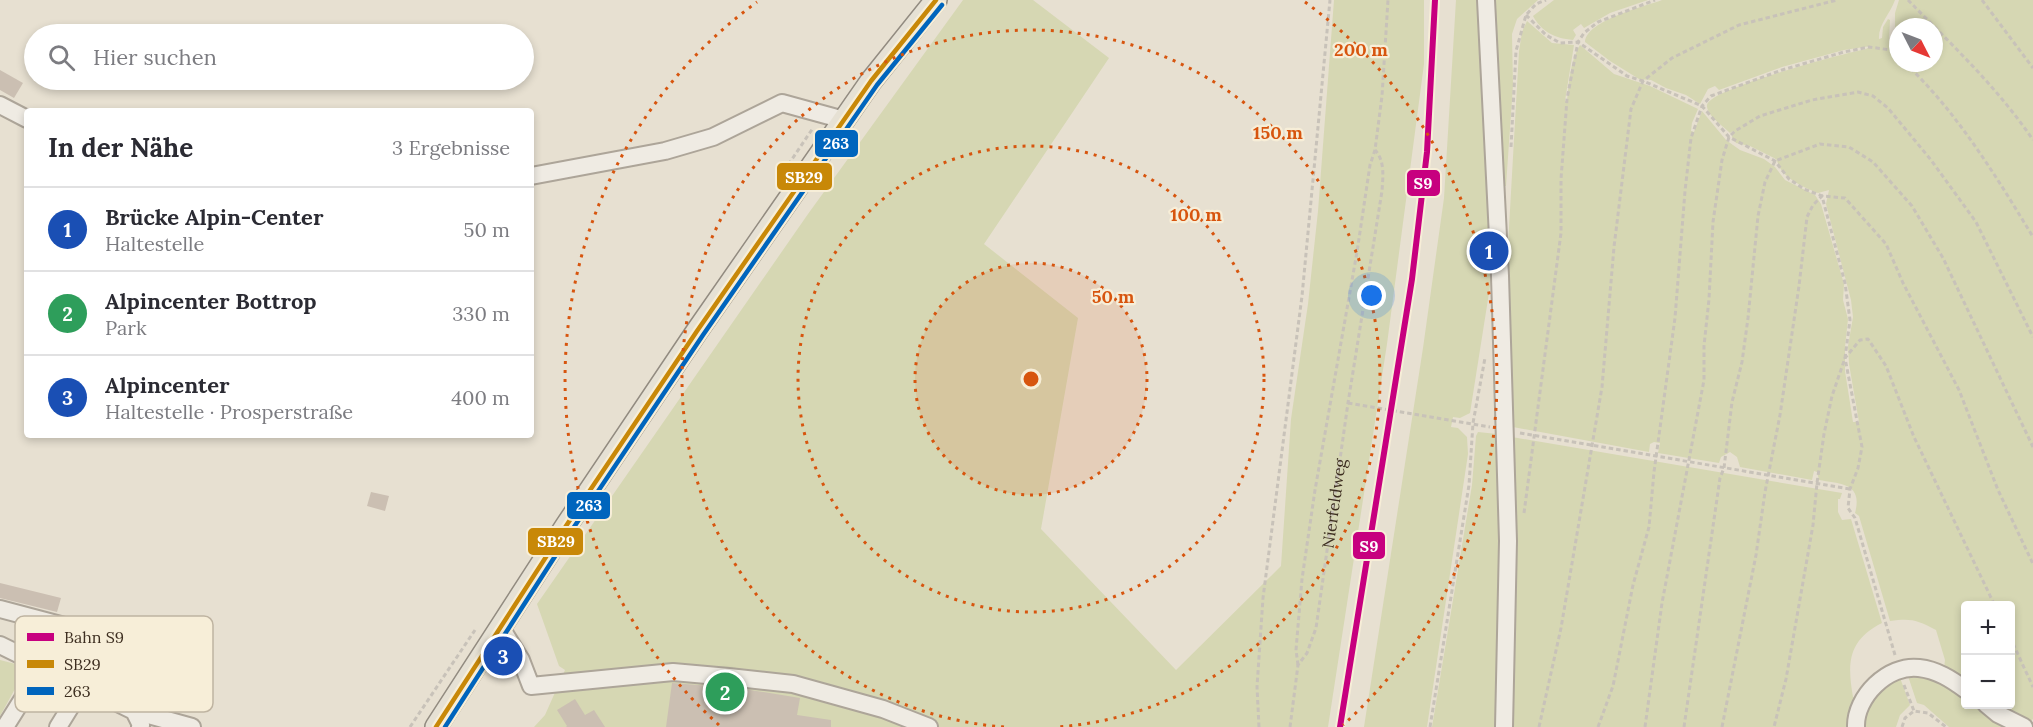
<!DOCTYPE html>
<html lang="de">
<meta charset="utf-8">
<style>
:root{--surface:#fff;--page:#f2f2f3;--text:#2b2b33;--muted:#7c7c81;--line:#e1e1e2;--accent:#786c5e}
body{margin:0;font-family:Lora,serif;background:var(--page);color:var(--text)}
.controls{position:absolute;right:18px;bottom:18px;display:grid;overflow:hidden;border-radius:6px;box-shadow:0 3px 9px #0003}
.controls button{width:54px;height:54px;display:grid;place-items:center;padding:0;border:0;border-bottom:2px solid var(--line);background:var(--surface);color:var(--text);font:30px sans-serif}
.compass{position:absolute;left:1889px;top:18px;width:54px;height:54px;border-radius:50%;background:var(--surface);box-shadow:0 3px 9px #0003;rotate:132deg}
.you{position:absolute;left:1372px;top:296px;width:21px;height:21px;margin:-15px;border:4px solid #fff;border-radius:50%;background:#1a73e8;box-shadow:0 0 0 9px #1a73e833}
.badge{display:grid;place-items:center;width:39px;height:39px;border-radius:50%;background:var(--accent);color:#fff;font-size:20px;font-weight:700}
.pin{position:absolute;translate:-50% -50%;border:3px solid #fff;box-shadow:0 2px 6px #0006}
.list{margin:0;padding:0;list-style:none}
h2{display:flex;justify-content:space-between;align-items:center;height:78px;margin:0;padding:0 24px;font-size:26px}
h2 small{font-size:20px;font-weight:400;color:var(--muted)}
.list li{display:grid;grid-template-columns:39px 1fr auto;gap:18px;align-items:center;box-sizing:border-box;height:84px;padding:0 24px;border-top:2px solid var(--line)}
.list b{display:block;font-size:22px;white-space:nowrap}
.list p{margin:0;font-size:20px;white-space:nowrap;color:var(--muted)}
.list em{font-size:20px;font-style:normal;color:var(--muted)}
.icon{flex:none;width:33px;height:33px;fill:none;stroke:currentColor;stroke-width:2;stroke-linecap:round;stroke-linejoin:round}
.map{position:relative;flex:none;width:2033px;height:727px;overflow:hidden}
.search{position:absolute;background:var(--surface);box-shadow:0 3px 9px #0003;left:24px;top:24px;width:510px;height:66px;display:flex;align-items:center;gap:15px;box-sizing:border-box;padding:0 21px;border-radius:33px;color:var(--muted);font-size:22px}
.panel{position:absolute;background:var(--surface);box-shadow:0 3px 9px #0003;left:24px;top:108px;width:510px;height:330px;border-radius:6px}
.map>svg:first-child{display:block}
</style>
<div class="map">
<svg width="2033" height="727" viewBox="0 0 2033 727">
<rect width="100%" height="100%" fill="#e7e0d1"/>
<g fill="#d6d7b3" fill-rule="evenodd">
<polygon points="963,0 1033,0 1109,58 984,244 1078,318 1041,529 1176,670 1281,566 1291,419 1308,304 1318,211 1334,0 1424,0 1424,64 1387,344 1328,727 534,727 545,715 565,670 559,666 537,604 808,214"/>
<polygon points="1456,0 1480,0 1492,274 1470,413 1460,418 1453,417 1451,427 1458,428 1467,437 1468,454 1427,727 1364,727 1423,348 1444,198"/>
<polygon points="1494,0 1538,0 1517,19 1512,34 1513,85 1506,186 1503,186"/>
<path d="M1554 0H1648L1610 13 1584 28 1581 24 1573 30 1576 35 1573 40C1554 38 1542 32 1533 16Z"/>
<path d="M1662 0H1895C1890 14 1878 25 1879 39L1882 38 1883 27 1888 19 1890 20 1889 40 1893 43 1895 38V13L1899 0H2033V719L2029 723 1992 705 2010 704V606H1966L1965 686 1944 668 1945 660 1936 630C1917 620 1911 618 1890 621L1859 516 1855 513C1863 483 1841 484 1819 480L1817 472 1814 471 1812 480 1740 467 1737 457 1730 452 1721 457 1719 463 1658 453 1660 443 1654 442 1650 444 1649 452 1513 427 1507 263 1519 51 1522 32 1527 21 1552 43 1574 45 1565 101H1567C1569 83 1570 61 1580 45L1614 74 1650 86 1698 109 1692 123 1691 131 1694 132 1702 111 1726 140 1740 150 1764 159 1775 167 1785 180 1815 195 1821 204 1844 284 1843 300 1848 319 1845 347V371L1853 422H1859L1849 364 1848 346 1853 317 1851 300 1826 204 1829 190 1818 193C1803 187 1780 177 1777 160L1774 158 1750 146 1736 143 1732 137 1733 131 1730 133C1724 127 1706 115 1707 105 1709 89 1845 53 1866 49L1871 46 1844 50 1782 67 1719 90 1715 86 1708 89 1700 104 1686 95 1666 88 1651 80 1639 79 1610 61 1585 42C1587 20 1643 7 1662 0ZM1898 27H1934V63H1898Z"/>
<polygon points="1478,432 1497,434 1499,503 1496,727 1432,727 1472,485 1476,436"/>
<path d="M1512 437 1842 493 1840 499H1838V512L1842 520 1851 519 1882 623C1848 640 1847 663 1853 697L1859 699 1854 727H1510C1514 629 1518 535 1512 437Z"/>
<polygon points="0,660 27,667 0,716"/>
<polygon points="1925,672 1965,696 1966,704 1977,705 2009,727 1949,727 1924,705 1917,703 1907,673"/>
<path d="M1899 675 1910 705 1900 715 1896 727H1863C1863 699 1879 690 1899 675Z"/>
</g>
<g fill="#cbbfb2">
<polygon points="0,70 23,83 14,98 0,90"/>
<polygon points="371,492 389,496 385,511 367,506"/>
<polygon points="0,583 61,598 57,612 0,598"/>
<polygon points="672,683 738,688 800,698 797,715 831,720 831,727 666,727"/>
<polygon points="575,699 585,715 594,710 605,727 566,727 567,726 557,710"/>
</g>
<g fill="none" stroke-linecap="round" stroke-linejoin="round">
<defs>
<g id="minor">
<polyline points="1486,0 1500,276 1508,541 1504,727"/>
<polyline points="0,105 27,119"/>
<polyline points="531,176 665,151 713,137 782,103 844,120"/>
<polyline points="0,609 136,645"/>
<polyline points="500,626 521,660 531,686 673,672 729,677 793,684 883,709 929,727"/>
<polyline points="0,645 134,711 141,725 140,727"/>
<polyline points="1986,704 1998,714 2024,727"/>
<polyline points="134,711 192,727"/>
<polyline points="5,727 44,665 64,626"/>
<polyline points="58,727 84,685"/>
<path d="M1856 727C1855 697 1888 664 1919 668 1937 670 1951 679 1966 690"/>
</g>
<polyline id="major" points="436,727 566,526 697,331 871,81 936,0"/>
</defs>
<use href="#minor" stroke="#ada599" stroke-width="20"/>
<use href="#major" stroke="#928b80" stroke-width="24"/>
<g stroke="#c8c2b9" stroke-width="3" stroke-dasharray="4.5 3" stroke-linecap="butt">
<path d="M1908 0C1951 44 1998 88 2033 140"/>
<polyline points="1982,0 2033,68"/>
<polyline points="1526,15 1546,35 1560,43 1578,42 1627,76 1643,81 1702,106 1729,137 1775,161 1789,179 1804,189 1822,196 1845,283 1850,320 1845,358 1832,396 1824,434 1817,483 1813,525 1786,679 1774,727"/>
<path d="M1905 63C1957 112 1996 176 2033 237"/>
<polyline points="1511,147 1516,51 1526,15 1536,4 1546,0"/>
<polyline points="780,177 813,128"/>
<polyline points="1348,403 1490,427"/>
<polyline points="1520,433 1850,489"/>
<polyline points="1524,513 1561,233 1561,179 1567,99 1578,42 1584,33 1598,22 1655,0"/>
<polyline points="2010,637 2033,687"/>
<polyline points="1895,655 1855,518 1848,508 1850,489 1858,468 1862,447 1845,358 1860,340 1868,339 1886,366 1914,437 1995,606"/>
<polyline points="1298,665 1296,650 1302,579 1315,490 1357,252 1370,165 1375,150 1382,96 1388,0"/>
<polyline points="1904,685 1914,711"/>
<polyline points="410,727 475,630"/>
<polyline points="1259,727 1257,687 1263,598 1302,296 1330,0"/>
<path id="s1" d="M1290 727 1298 665 1307 653 1316 628 1348 403 1382 191C1383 176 1385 161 1375 150"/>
<polyline points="1430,727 1469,485 1473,423 1485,358"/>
<polyline points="1539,727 1561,628 1602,387 1614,247 1631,109 1643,81 1672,58 1739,25 1837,0"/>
<polyline points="1598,727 1613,686 1633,585 1649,527 1654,472 1675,318 1685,191 1691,138 1702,106 1711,96 1782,70 1844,52 1869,47 1891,50 1898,57"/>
<polyline points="1645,727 1662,603 1704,380 1704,346 1709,299 1713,222 1722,160 1729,137 1735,131 1760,116 1812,100 1858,92 1873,96 1888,108 1931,160 1976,222 2033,337"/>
<polyline points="1684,727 1720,478 1724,468 1732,402 1742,362 1748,318 1758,216 1765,182 1775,161 1820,144 1849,147 1873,162 1912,206 1943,258 2033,447"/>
<polyline points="1722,727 1756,555 1765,492 1780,415 1799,286 1807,217 1813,205 1822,196 1845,198 1886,244 1903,283 1959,390 1998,490 2033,564"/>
<polyline points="1902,727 1905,718 1914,711 1928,713 1946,727"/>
</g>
<use href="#minor" stroke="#efebe3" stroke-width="16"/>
<use href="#major" stroke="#e6e1d4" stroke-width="21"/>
<defs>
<polyline id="bus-1" points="436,727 566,526 697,331 871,81 936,0"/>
<polyline id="bus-2" points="445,727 572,530 703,335 877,85 942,5"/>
</defs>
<use href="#bus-1" stroke="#f7eed8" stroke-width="9"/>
<use href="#bus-2" stroke="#f7eed8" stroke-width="9"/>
<use href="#bus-1" stroke="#c88808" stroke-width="4.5"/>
<use href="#bus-2" stroke="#0065bd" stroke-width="4.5"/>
<defs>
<polyline id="rail-1" points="1340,727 1412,279 1427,152 1435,0"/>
</defs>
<use href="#rail-1" stroke="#f7eed8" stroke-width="10"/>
<use href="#rail-1" stroke="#c7007f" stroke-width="6"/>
</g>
<circle cx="1031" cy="379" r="116" fill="#d7550e" fill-opacity=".12"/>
<g fill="none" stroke="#d7550e" stroke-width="3" stroke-dasharray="3 6">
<circle cx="1031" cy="379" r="116"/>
<circle cx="1031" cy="379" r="233"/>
<path d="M1004 727A349 349 0 1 1 1058 727"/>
<path d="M719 725A466 466 0 0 1 757 2M1305 2A466 466 0 0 1 1343 725"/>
</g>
<g text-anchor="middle" stroke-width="4.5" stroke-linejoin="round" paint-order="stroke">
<g font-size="16" fill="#3d2e20" stroke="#f7eed8">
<text dy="6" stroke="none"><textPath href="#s1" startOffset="230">Nierfeldweg</textPath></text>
</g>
</g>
<rect x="15" y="616" width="198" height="96" rx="9" fill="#f7eed8" stroke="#bfb4a1" stroke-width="1.5"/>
<rect x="27" y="633" width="27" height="8" fill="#c7007f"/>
<rect x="27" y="660" width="27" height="8" fill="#c88808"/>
<rect x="27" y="687" width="27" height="8" fill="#0065bd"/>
<g font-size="16" fill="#3d2e20">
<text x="64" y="643">Bahn S9</text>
<text x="64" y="670">SB29</text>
<text x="64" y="697">263</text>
</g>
<circle cx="1031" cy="379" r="9" fill="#d7550e" stroke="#f7eed8" stroke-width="3"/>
<g font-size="18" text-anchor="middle" font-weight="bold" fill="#d7550e" stroke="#f7eed8" stroke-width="4.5" stroke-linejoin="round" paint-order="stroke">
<text x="1361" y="56">200 m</text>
<text x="1278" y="139">150 m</text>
<text x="1196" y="221">100 m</text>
<text x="1113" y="303">50 m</text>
</g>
<g stroke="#f7eed8" stroke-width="2">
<rect x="814" y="129" width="45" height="29" rx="6" fill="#0065bd"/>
<rect x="776" y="162" width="57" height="29" rx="6" fill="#c88808"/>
<rect x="1406" y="169" width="35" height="28" rx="6" fill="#c7007f"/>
<rect x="566" y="491" width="45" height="29" rx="6" fill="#0065bd"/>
<rect x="527" y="527" width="57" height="29" rx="6" fill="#c88808"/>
<rect x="1352" y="531" width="34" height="29" rx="6" fill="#c7007f"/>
</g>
<g font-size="16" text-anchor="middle" font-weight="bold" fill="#fff">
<text x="836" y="149">263</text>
<text x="804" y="183">SB29</text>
<text x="1423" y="189">S9</text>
<text x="589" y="511">263</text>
<text x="556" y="547">SB29</text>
<text x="1369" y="552">S9</text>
</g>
</svg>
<div class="controls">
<button>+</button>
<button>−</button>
</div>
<svg class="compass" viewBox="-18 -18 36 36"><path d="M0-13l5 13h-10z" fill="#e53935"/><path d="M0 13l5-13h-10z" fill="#7c7c81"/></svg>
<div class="you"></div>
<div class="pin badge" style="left:1489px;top:251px;background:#1a4fb4">1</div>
<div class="pin badge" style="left:725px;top:692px;background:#2e9e5b">2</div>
<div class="pin badge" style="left:503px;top:656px;background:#1a4fb4">3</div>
<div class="search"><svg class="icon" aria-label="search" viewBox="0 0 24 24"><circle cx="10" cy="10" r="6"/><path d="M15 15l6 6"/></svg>Hier suchen</div>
<section class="panel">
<h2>In der Nähe<small>3 Ergebnisse</small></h2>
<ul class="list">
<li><span class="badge" style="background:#1a4fb4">1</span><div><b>Brücke Alpin-Center</b><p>Haltestelle</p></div><em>50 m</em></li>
<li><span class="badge" style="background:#2e9e5b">2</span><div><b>Alpincenter Bottrop</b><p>Park</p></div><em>330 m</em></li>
<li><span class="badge" style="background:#1a4fb4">3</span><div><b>Alpincenter</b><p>Haltestelle · Prosperstraße</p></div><em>400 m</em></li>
</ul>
</section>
</div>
